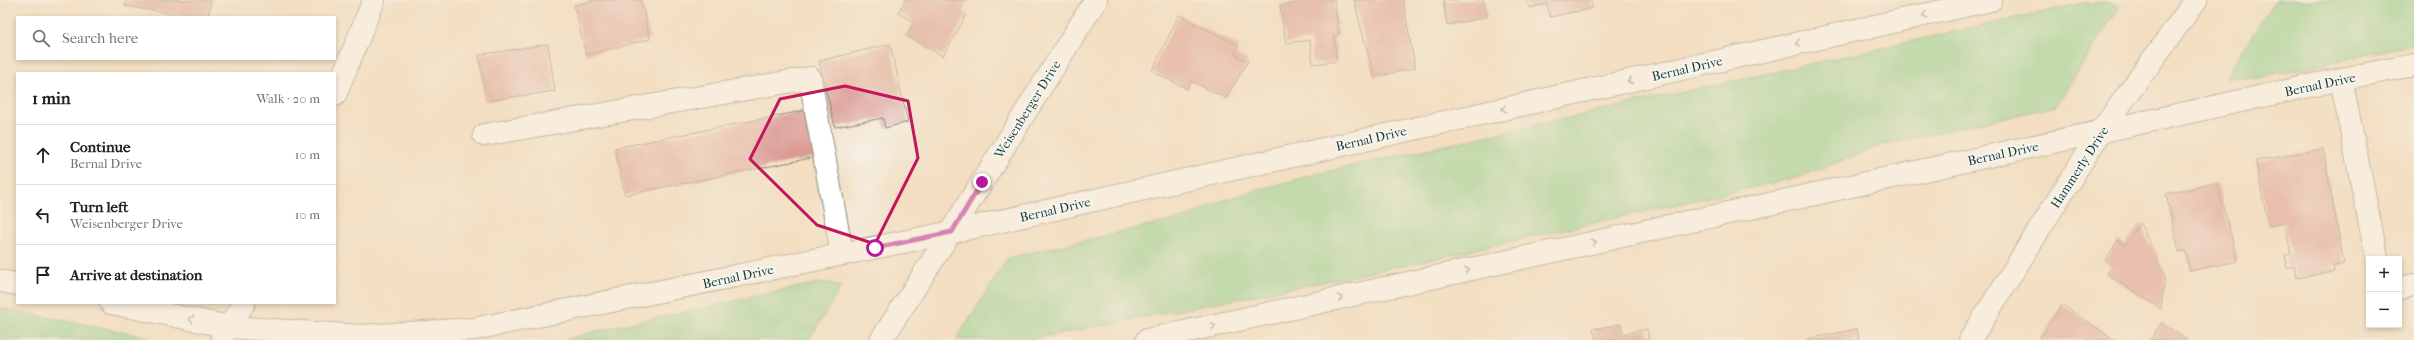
<!DOCTYPE html>
<meta charset="utf-8">
<style>
:root{--surface:#fff;--page:#f2f2f2;--text:#202124;--muted:#757577;--line:#e0e0e0}
body{margin:0;font-family:"IM FELL French Canon",serif;background:var(--page);color:var(--text)}
.controls{position:absolute;right:12px;bottom:12px;display:grid;overflow:hidden;border-radius:0px;box-shadow:0 2px 6px #0003}
.controls button{width:36px;height:36px;display:grid;place-items:center;padding:0;border:0;border-bottom:1px solid var(--line);background:var(--surface);color:var(--text);font:20px sans-serif}
.stop{position:absolute;width:12px;height:12px;margin:-9px;border:3px solid #b5179e;border-radius:50%;background:#fff}
.stop.end{background:#b5179e;border-color:#fff;box-shadow:0 1px 4px #0008}
.list{margin:0;padding:0;list-style:none}
h2{display:flex;justify-content:space-between;align-items:center;height:52px;margin:0;padding:0 16px;font-size:17px}
h2 small{font-size:13px;font-weight:400;color:var(--muted)}
.list li{display:grid;grid-template-columns:26px 1fr auto;gap:12px;align-items:center;box-sizing:border-box;height:60px;padding:0 16px;border-top:1px solid var(--line)}
.list b{display:block;font-size:15px;white-space:nowrap}
.list p{margin:0;font-size:13px;white-space:nowrap;color:var(--muted)}
.list em{font-size:13px;font-style:normal;color:var(--muted)}
.icon{flex:none;width:22px;height:22px;fill:none;stroke:currentColor;stroke-width:2;stroke-linecap:round;stroke-linejoin:round}
.map{position:relative;flex:none;width:2414px;height:340px;overflow:hidden}
.search{position:absolute;background:var(--surface);box-shadow:0 2px 6px #0003;left:16px;top:16px;width:320px;height:44px;display:flex;align-items:center;gap:10px;box-sizing:border-box;padding:0 14px;border-radius:0px;color:var(--muted);font-size:15px}
.panel{position:absolute;background:var(--surface);box-shadow:0 2px 6px #0003;left:16px;top:72px;width:320px;height:232px;border-radius:0px}
.map>svg:first-child{display:block}
</style>
<div class="map">
<svg width="2414" height="340" viewBox="0 0 2414 340">
<rect width="100%" height="100%" fill="#f6f6f2"/>
<filter id="ink" filterUnits="userSpaceOnUse"><feTurbulence type="fractalNoise" baseFrequency=".025" numOctaves="2"/><feDisplacementMap in="SourceGraphic" scale="8" xChannelSelector="R" yChannelSelector="G"/><feConvolveMatrix kernelMatrix="1 2 1 2 8 2 1 2 1" color-interpolation-filters="sRGB"/></filter>
<filter id="wash" filterUnits="userSpaceOnUse"><feTurbulence type="fractalNoise" baseFrequency=".012" numOctaves="4" result="noise"/><feDisplacementMap in="SourceGraphic" scale="16" xChannelSelector="R" yChannelSelector="G"/><feGaussianBlur stdDeviation="0.9" result="paint"/><feColorMatrix in="noise" values="0 0 0 0 0 0 0 0 0 0 0 0 0 0 0 0 0 1.4 0 .05"/><feComposite in="paint" operator="in"/></filter>
<g filter="url(#wash)">
<rect width="100%" height="100%" fill="#f3dec1"/>
<g fill="#8ad491" stroke="#548862">
<polygon points="2275,0 2414,0 2414,44 2256,79 2225,77"/>
<polygon points="2105,2 2120,6 2056,106 1886,144 1799,177 1373,272 1028,340 956,340 1008,258 1187,217 1226,199 1316,174 2083,3"/>
<polygon points="818,283 830,283 841,287 809,340 565,340 596,331"/>
<polygon points="0,308 148,337 146,340 0,340"/>
</g>
<g id="blocks">
<g fill="#db9b94">
<polygon points="126,0 211,0 208,17 191,17 125,6"/>
<polygon points="597,0 641,0 650,39 586,55 574,5"/>
<polygon points="905,0 966,0 960,11 966,15 943,56 906,36 914,22 898,13"/>
<polygon points="1303,0 1334,0 1339,35 1334,36 1337,61 1313,64 1310,40 1286,43 1280,5 1303,2"/>
<polygon points="1354,0 1403,0 1415,68 1374,77"/>
<polygon points="1443,0 1484,0 1487,17 1447,25"/>
<polygon points="1527,0 1590,0 1593,8 1550,17 1547,4 1529,8"/>
<polygon points="1179,15 1239,46 1234,54 1248,61 1226,98 1191,81 1187,89 1152,71"/>
<polygon points="548,44 555,91 486,101 479,55"/>
<polygon points="890,44 908,122 885,128 883,118 835,127 819,61"/>
<polygon points="807,110 816,157 625,195 615,148"/>
<polygon points="2323,149 2344,264 2333,266 2334,272 2297,278 2294,266 2287,268 2285,255 2291,254 2285,223 2268,226 2256,161"/>
<polygon points="2217,183 2238,261 2190,271 2186,251 2179,252 2166,194"/>
<polygon points="2140,223 2165,275 2161,309 2107,274 2112,266 2105,261 2118,240 2125,245"/>
<polygon points="2062,305 2115,340 2039,340"/>
<polygon points="2161,323 2187,340 2150,340"/>
<polygon points="1621,324 1623,334 1647,329 1649,340 1596,340 1593,329"/>
<polygon points="1857,329 1859,340 1807,340 1807,339"/>
</g>
</g>
</g>
<g filter="url(#ink)">
<use href="#blocks" fill-opacity="0" stroke="#898e7a" stroke-width="1"/>
<g fill="none" stroke-linecap="round" stroke-linejoin="round">
<defs>
<g id="minor">
<polyline points="2341,79 2377,259"/>
<polyline points="335,95 374,0"/>
<polyline points="484,135 810,78 842,254"/>
<polyline points="0,281 17,284"/>
<polyline points="2399,288 2414,285"/>
<polyline points="111,303 230,327 361,336 474,329 952,232 1991,0"/>
<polyline points="222,337 244,303"/>
<path d="M881 340C955 228 1024 113 1096 0"/>
<polyline points="1147,340 2341,79 2414,65"/>
<polyline points="1970,340 2101,131 2196,0"/>
</g>
</defs>
<use href="#minor" stroke="#898e7a" stroke-width="24"/>
<use href="#minor" stroke="#fff" stroke-width="22"/>
</g>
<defs><path id="oneway-chevron" d="M-2-3.5L2.5 0L-2 3.5" fill="none" stroke-width="1.6" stroke-linecap="round" stroke-linejoin="round"/></defs>
<g stroke="#8f9e9a">
<use href="#oneway-chevron" transform="translate(1925 15) rotate(167)"/>
<use href="#oneway-chevron" transform="translate(1798 43) rotate(167)"/>
<use href="#oneway-chevron" transform="translate(1630 81) rotate(167)"/>
<use href="#oneway-chevron" transform="translate(1504 109) rotate(167)"/>
<use href="#oneway-chevron" transform="translate(1594 242) rotate(-12)"/>
<use href="#oneway-chevron" transform="translate(1467 270) rotate(-12)"/>
<use href="#oneway-chevron" transform="translate(1340 298) rotate(-12)"/>
<use href="#oneway-chevron" transform="translate(191 319) rotate(-169)"/>
<use href="#oneway-chevron" transform="translate(1213 326) rotate(-12)"/>
</g>
</g>
<g fill="none" stroke-linecap="round" stroke-linejoin="round" filter="url(#ink)">
<polyline stroke="#b5179e" stroke-width="5" points="875,248 952,232 982,182"/>
</g>
<path d="M0 0H2414V340H0ZM845 86 908 101 918 158 875 244 817 225 750 159 780 99Z" fill="#f3dec1" fill-opacity=".55" fill-rule="evenodd"/>
<path fill="none" stroke="#c2185b" stroke-width="3" stroke-linejoin="round" d="M845 86 908 101 918 158 875 244 817 225 750 159 780 99Z"/>
<g text-anchor="middle" stroke-width="3.5" stroke-linejoin="round" paint-order="stroke">
<g font-size="13" fill="#1f3d34" stroke="#f6f6f2">
<text transform="translate(1687 68) rotate(-13)" y="5">Bernal Drive</text>
<text transform="translate(2320 84) rotate(-12)" y="5">Bernal Drive</text>
<text transform="translate(1027 109) rotate(-58)" y="5">Weisenberger Drive</text>
<text transform="translate(1371 138) rotate(-13)" y="5">Bernal Drive</text>
<text transform="translate(2003 153) rotate(-12)" y="5">Bernal Drive</text>
<text transform="translate(2079 167) rotate(-57)" y="5">Hammerly Drive</text>
<text transform="translate(1055 209) rotate(-13)" y="5">Bernal Drive</text>
<text transform="translate(738 276) rotate(-12)" y="5">Bernal Drive</text>
</g>
</g>
</svg>
<div class="controls">
<button>+</button>
<button>−</button>
</div>
<div class="stop" style="left:875px;top:248px"></div>
<div class="stop end" style="left:982px;top:182px"></div>
<div class="search"><svg class="icon" aria-label="search" viewBox="0 0 24 24"><circle cx="10" cy="10" r="6"/><path d="M15 15l6 6"/></svg>Search here</div>
<section class="panel">
<h2>1 min<small>Walk · 20 m</small></h2>
<ul class="list">
<li><svg class="icon" aria-label="ahead" viewBox="0 0 24 24"><path d="M12 20V5M6 11l6-6 6 6"/></svg><div><b>Continue</b><p>Bernal Drive</p></div><em>10 m</em></li>
<li><svg class="icon" aria-label="left" viewBox="0 0 24 24"><path d="M17 20v-9H6M10 6l-5 5 5 5"/></svg><div><b>Turn left</b><p>Weisenberger Drive</p></div><em>10 m</em></li>
<li><svg class="icon" aria-label="arrive" viewBox="0 0 24 24"><path d="M6 21V4h12l-3 4 3 4H6"/></svg><div><b>Arrive at destination</b></div></li>
</ul>
</section>
</div>
